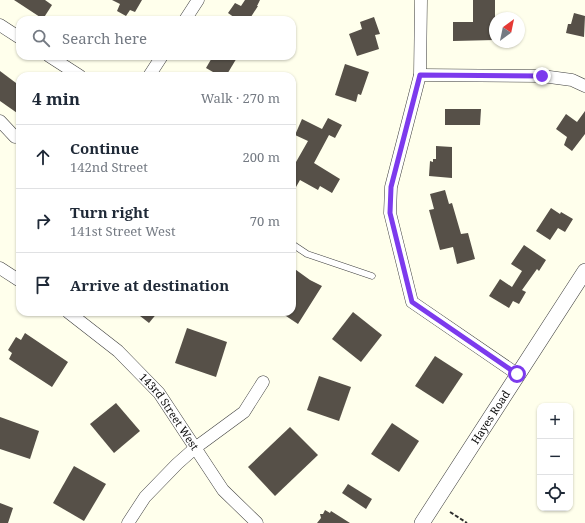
<!DOCTYPE html>
<meta charset="utf-8">
<style>
:root{--surface:#fff;--page:#f6f6f7;--text:#1f2937;--muted:#747a83;--line:#e0e1e3}
body{margin:0;font-family:"Noto Serif",serif;background:var(--page);color:var(--text)}
.controls{position:absolute;right:12px;bottom:12px;display:grid;overflow:hidden;border-radius:8px;box-shadow:0 1px 3px #0004}
.controls button{width:36px;height:36px;display:grid;place-items:center;padding:0;border:0;border-bottom:1px solid var(--line);background:var(--surface);color:var(--text);font:20px sans-serif}
.compass{position:absolute;left:489px;top:12px;width:36px;height:36px;border-radius:50%;background:var(--surface);box-shadow:0 1px 3px #0004;rotate:33deg}
.stop{position:absolute;width:12px;height:12px;margin:-9px;border:3px solid #7c3aed;border-radius:50%;background:#fff}
.stop.end{background:#7c3aed;border-color:#fff;box-shadow:0 1px 4px #0008}
.list{margin:0;padding:0;list-style:none}
h2{display:flex;justify-content:space-between;align-items:center;height:52px;margin:0;padding:0 16px;font-size:17px}
h2 small{font-size:13px;font-weight:400;color:var(--muted)}
.list li{display:grid;grid-template-columns:26px 1fr auto;gap:12px;align-items:center;box-sizing:border-box;height:64px;padding:0 16px;border-top:1px solid var(--line)}
.list b{display:block;font-size:15px;white-space:nowrap}
.list p{margin:0;font-size:13px;white-space:nowrap;color:var(--muted)}
.list em{font-size:13px;font-style:normal;color:var(--muted)}
.icon{flex:none;width:22px;height:22px;fill:none;stroke:currentColor;stroke-width:2;stroke-linecap:round;stroke-linejoin:round}
.map{position:relative;flex:none;width:585px;height:523px;overflow:hidden}
.search{position:absolute;background:var(--surface);box-shadow:0 1px 3px #0004;left:16px;top:16px;width:280px;height:44px;display:flex;align-items:center;gap:10px;box-sizing:border-box;padding:0 14px;border-radius:12px;color:var(--muted);font-size:15px}
.panel{position:absolute;background:var(--surface);box-shadow:0 1px 3px #0004;left:16px;top:72px;width:280px;height:244px;border-radius:12px}
.map>svg:first-child{display:block}
</style>
<div class="map">
<svg width="585" height="523" viewBox="0 0 585 523">
<rect width="100%" height="100%" fill="#ffffec"/>
<g fill="#565048">
<polygon points="14,0 45,0 52,5 43,19"/>
<polygon points="112,0 142,0 135,12 130,10 126,16 117,11 120,4"/>
<polygon points="245,0 260,0 257,6 258,6 249,20 238,20 228,13 235,3 241,6"/>
<polygon points="473,0 495,0 495,40 453,41 453,22 473,22"/>
<polygon points="574,13 585,16 584,37 566,33 568,24 571,24"/>
<polygon points="374,17 380,34 375,35 379,49 357,56 349,34 362,29 360,22"/>
<polygon points="213,56 238,56 226,76 220,76 206,68"/>
<polygon points="345,64 369,72 361,95 358,94 356,102 335,95"/>
<polygon points="0,71 20,86 20,115 0,101"/>
<polygon points="445,109 481,109 480,125 445,125"/>
<polygon points="585,111 585,134 572,151 564,145 567,137 556,129 566,114 577,122"/>
<polygon points="328,118 342,125 335,138 329,135 314,163 340,179 332,193 320,186 318,190 300,180 292,194 292,169 308,141 295,135 302,119 322,129"/>
<polygon points="436,146 452,147 452,178 429,176 430,161 433,162 433,159 436,159"/>
<polygon points="445,190 449,204 452,203 461,234 468,233 475,259 457,264 453,247 440,250 429,210 434,209 430,194"/>
<polygon points="551,208 560,214 561,212 573,219 565,232 558,228 550,240 536,231"/>
<polygon points="524,245 546,260 539,271 537,269 522,290 526,292 519,304 513,301 509,308 489,296 500,279 512,287 522,271 511,264"/>
<polygon points="292,267 310,280 322,286 298,324 280,312 292,312"/>
<polygon points="135,312 158,312 149,323"/>
<polygon points="353,312 382,335 361,362 332,339"/>
<polygon points="187,328 227,342 216,377 175,363"/>
<polygon points="25,333 68,362 52,387 9,359 12,353 8,350 16,337 21,340"/>
<polygon points="435,356 463,374 443,404 415,386"/>
<polygon points="319,376 351,387 339,421 307,410"/>
<polygon points="116,403 140,431 114,453 90,424"/>
<polygon points="0,417 39,431 30,459 0,449"/>
<polygon points="392,423 419,441 399,472 371,454"/>
<polygon points="290,427 318,455 275,496 248,467"/>
<polygon points="74,466 106,484 84,521 53,503"/>
<polygon points="348,484 372,499 366,509 342,493"/>
<polygon points="0,503 13,508 8,523 0,523"/>
<polygon points="325,510 330,513 331,511 350,523 317,523 321,518 320,514 323,514"/>
</g>
<g fill="none" stroke-linecap="round" stroke-linejoin="round">
<defs>
<polyline id="service" points="292,244 307,254 372,276"/>
<g id="minor">
<polyline points="421,0 420,75 391,187 390,213 412,302 517,374"/>
<polyline points="185,20 198,0"/>
<polyline points="0,25 20,38"/>
<polyline points="49,56 80,76"/>
<polyline points="420,75 542,76 572,80 585,86"/>
<polyline points="149,76 162,56"/>
<polyline points="0,121 15,137"/>
<polyline points="0,268 20,281"/>
<path id="s1" d="M68 312 118 351 159 393 223 490 257 523"/>
<polyline points="128,523 145,497 177,464 195,448 244,412 263,382"/>
</g>
<g id="tertiary">
<path id="s2" d="M422 523 585 271"/>
</g>
</defs>
<use href="#service" stroke="#3f3f3f" stroke-width="7"/>
<use href="#minor" stroke="#3f3f3f" stroke-width="13"/>
<use href="#tertiary" stroke="#3f3f3f" stroke-width="16"/>
<polyline stroke="#2e2e2e" stroke-width="2" stroke-dasharray="4 2" stroke-linecap="butt" points="450,512 467,523"/>
<use href="#service" stroke="#fff" stroke-width="6"/>
<use href="#minor" stroke="#fff" stroke-width="12"/>
<use href="#tertiary" stroke="#fff" stroke-width="15"/>
</g>
<g fill="none" stroke-linecap="round" stroke-linejoin="round">
<polyline stroke="#7c3aed" stroke-width="5" points="517,374 412,302 390,213 391,187 420,75 542,76"/>
</g>
<g text-anchor="middle" stroke-width="4" stroke-linejoin="round" paint-order="stroke">
<g font-size="11" fill="#0c0c0c" stroke="#fff">
<text dy="4" stroke="none"><textPath href="#s1" startOffset="143">143rd Street West</textPath></text>
<text dy="4" stroke="none"><textPath href="#s2" startOffset="126">Hayes Road</textPath></text>
</g>
</g>
</svg>
<div class="controls">
<button>+</button>
<button>−</button>
<button><svg class="icon" aria-label="locate" viewBox="0 0 24 24"><circle cx="12" cy="12" r="6"/><path d="M12 2v4M12 18v4M2 12h4M18 12h4"/></svg></button>
</div>
<svg class="compass" viewBox="-18 -18 36 36"><path d="M0-13l5 13h-10z" fill="#e53935"/><path d="M0 13l5-13h-10z" fill="#747a83"/></svg>
<div class="stop" style="left:517px;top:374px"></div>
<div class="stop end" style="left:542px;top:76px"></div>
<div class="search"><svg class="icon" aria-label="search" viewBox="0 0 24 24"><circle cx="10" cy="10" r="6"/><path d="M15 15l6 6"/></svg>Search here</div>
<section class="panel">
<h2>4 min<small>Walk · 270 m</small></h2>
<ul class="list">
<li><svg class="icon" aria-label="ahead" viewBox="0 0 24 24"><path d="M12 20V5M6 11l6-6 6 6"/></svg><div><b>Continue</b><p>142nd Street</p></div><em>200 m</em></li>
<li><svg class="icon" aria-label="right" viewBox="0 0 24 24"><path d="M7 20v-9h11M14 6l5 5-5 5"/></svg><div><b>Turn right</b><p>141st Street West</p></div><em>70 m</em></li>
<li><svg class="icon" aria-label="arrive" viewBox="0 0 24 24"><path d="M6 21V4h12l-3 4 3 4H6"/></svg><div><b>Arrive at destination</b></div></li>
</ul>
</section>
</div>
